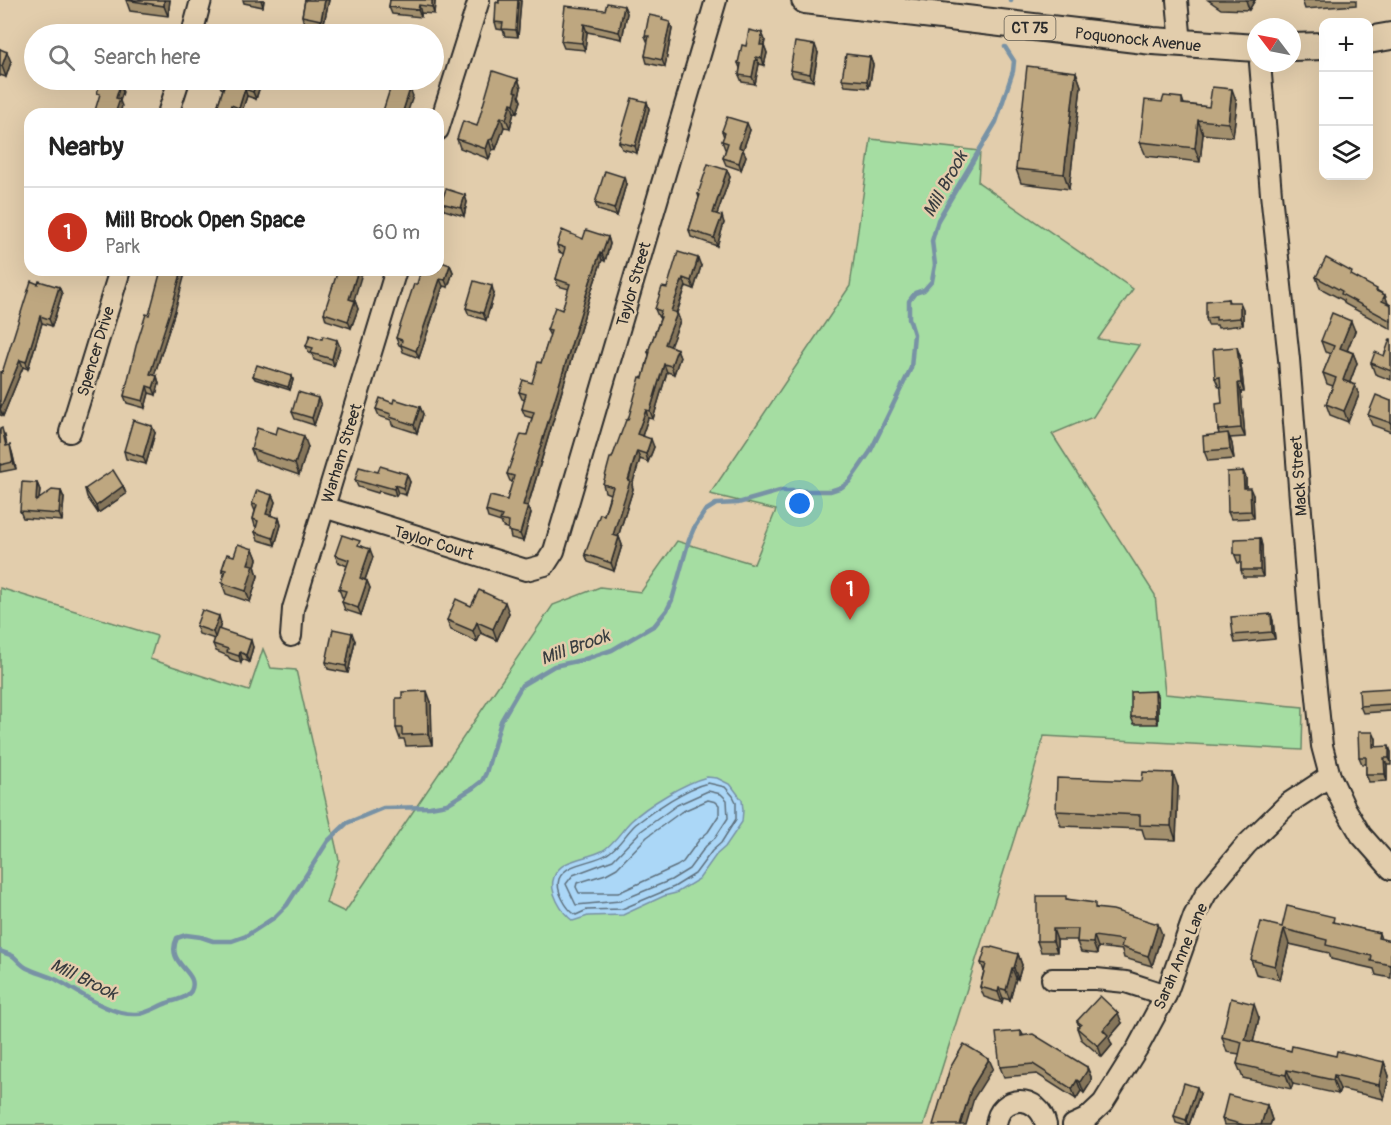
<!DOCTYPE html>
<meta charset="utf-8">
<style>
:root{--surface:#fff;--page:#f6f6f6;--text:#222;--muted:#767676;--line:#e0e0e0;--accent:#c8321e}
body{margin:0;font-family:Pangolin,sans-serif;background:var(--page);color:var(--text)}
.controls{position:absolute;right:18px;top:18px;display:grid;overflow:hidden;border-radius:12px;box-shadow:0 6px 24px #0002}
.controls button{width:54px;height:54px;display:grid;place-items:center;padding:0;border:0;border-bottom:2px solid var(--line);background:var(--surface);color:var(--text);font:30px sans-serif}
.compass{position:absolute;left:1247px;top:18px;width:54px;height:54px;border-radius:50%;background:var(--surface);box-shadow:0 6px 24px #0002;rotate:302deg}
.you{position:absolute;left:800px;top:504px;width:21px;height:21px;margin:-15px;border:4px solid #fff;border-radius:50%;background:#1a73e8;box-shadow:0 0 0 9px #1a73e833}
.badge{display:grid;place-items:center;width:39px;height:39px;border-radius:50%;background:var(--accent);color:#fff;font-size:20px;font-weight:700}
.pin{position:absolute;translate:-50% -50px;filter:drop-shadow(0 2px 3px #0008)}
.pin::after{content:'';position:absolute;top:32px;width:21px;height:18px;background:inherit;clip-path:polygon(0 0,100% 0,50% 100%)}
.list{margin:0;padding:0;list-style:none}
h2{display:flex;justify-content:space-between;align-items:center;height:78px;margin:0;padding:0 24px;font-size:26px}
h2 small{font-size:20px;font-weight:400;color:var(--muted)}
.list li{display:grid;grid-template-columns:39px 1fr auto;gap:18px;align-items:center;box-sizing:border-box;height:90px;padding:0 24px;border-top:2px solid var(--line)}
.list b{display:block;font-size:22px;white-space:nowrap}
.list p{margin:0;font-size:20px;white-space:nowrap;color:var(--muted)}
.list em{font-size:20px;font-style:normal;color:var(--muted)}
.icon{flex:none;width:33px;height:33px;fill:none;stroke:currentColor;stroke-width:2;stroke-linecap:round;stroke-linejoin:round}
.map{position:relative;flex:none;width:1391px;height:1125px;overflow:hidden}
.search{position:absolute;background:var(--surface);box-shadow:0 6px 24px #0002;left:24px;top:24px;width:420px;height:66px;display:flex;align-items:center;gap:15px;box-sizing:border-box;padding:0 21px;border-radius:33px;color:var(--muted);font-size:22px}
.panel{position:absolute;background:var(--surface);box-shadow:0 6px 24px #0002;left:24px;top:108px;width:420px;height:168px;border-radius:18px}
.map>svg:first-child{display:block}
</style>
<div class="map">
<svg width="1391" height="1125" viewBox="0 0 1391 1125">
<rect width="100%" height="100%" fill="#e2cdac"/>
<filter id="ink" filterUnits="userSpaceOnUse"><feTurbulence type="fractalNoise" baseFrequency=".0167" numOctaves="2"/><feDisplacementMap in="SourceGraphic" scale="12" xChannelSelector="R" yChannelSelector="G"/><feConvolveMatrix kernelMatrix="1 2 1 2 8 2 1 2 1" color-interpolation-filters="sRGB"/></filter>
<g filter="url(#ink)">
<polygon fill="#a5dda2" stroke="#688466" stroke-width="1.5" points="871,139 980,151 978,182 1133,289 1098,339 1139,345 1093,417 1052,434 1155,595 1165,694 1303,707 1302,750 1044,736 1025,804 924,1125 0,1125 0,588 157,636 150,659 249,691 263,649 271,668 296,670 339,860 326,903 345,912 553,605 600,587 641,592 677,541 754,564 776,510 710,494 850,286"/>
<path fill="#abd7f7" stroke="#7892a5" stroke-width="1.5" d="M707 777 717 778 731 785 742 800 743 810 742 822 725 847 716 855 699 879 676 893 664 896 623 915 588 916 573 921C562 913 548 891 554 877 561 858 587 859 602 851 614 844 621 831 631 821 648 805 684 783 707 777Z"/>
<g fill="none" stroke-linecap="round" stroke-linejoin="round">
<g stroke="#5e707d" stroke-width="1.5">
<path d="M708 783 725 787 733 796 736 802V819L721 843 712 851 695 874 674 887 622 909 587 910 576 915C567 910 555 890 559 879 566 862 594 863 607 854 619 847 626 833 636 824 654 810 686 788 708 783Z"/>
<polygon points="708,791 721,794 727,800 728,818 715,838 706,846 689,869 671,880 620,901 576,905 566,884 573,875 613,860 641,831 677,805"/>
<polygon points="708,800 716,802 719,805 719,815 708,832 699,840 683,862 677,866 618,893 579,893 576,887 577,883 606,874 617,868 647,837 681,812"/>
</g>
<g stroke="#7892a5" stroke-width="4.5">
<polyline points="1011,1 1011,0"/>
<path d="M0 951C4 953 9 954 13 956 18 960 21 965 27 968 37 973 47 975 57 980 80 992 110 1016 137 1014 147 1014 158 1006 167 1003 175 1000 186 999 191 991 201 971 164 965 177 938L186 935 201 937 213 941H232L246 936 275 917 287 905 328 841 347 823 383 808 430 807 447 804 473 788 482 781 486 773 501 721 522 685 554 666 582 660 612 650 655 625 667 610 672 600 689 540 694 528 705 511 716 504 738 503 780 491H830L842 487 849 482 870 452 911 368 914 334 909 318V301L915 293 924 290 932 281 935 265 932 241 938 220 996 122 1013 71 1014 61 1005 47"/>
</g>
<defs>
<g id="minor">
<polyline points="1177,0 1181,44"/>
<polyline points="192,34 201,0"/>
<polyline points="1260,63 1271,194 1289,359 1311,639 1322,746 1330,776 1344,806 1361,835 1391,869"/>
<polyline points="168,114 179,80"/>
<polyline points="438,130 479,0"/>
<polyline points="70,432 120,270"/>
<polyline points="324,507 526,570 545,565 554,551 716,0"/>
<polyline points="291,636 293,609 396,270"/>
<polyline points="1052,979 1096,979 1126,982 1166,995"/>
<path d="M996 1125C999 1094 1039 1092 1046 1125"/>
<polyline points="1073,1125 1086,1119 1103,1103 1138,1047 1166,995 1194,916 1207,892 1246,845 1289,803 1330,776"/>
</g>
<g id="major">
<polyline points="805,0 1153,41 1256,48"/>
<polyline points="1368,40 1391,36"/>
<polyline points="1292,47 1324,46"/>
</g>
</defs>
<use href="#minor" stroke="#2b2b2b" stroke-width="24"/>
<use href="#major" stroke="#2b2b2b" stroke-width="30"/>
<use href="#minor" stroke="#e2cdac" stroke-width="20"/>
<use href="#major" stroke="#e2cdac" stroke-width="26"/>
</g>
<g fill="#a3906e" stroke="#2b2b2b" stroke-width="1.5">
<polygon points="126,0 170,0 168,16 130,11"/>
<polygon points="243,0 264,0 263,7 244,3"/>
<polygon points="305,0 329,0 323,27 304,24 302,16"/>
<polygon points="390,0 435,0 435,2 434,14 421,13 421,17 392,14 389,7"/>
<polygon points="499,0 521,0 518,37 505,36 503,30 497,29 495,22"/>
<polygon points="1208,0 1255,0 1249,10 1221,9"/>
<polygon points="1302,0 1356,0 1356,5 1305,9"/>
<polygon points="624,6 627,13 622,39 587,32 585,50 564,48 561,41 605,10"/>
<polygon points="664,21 672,29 665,67 647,63 645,56 648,43 645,36"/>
<polygon points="762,33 765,40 764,45 767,53 764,65 759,64 755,84 742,82 739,75 740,68 738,63 746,46"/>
<polygon points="0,49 11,62 6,77 0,75 0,77"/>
<polygon points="818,53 813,81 793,77 790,70"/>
<polygon points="870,57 873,65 869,88 845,86 842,79"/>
<polygon points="1076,72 1081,86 1069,189 1021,183 1016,169"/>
<polygon points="518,79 521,88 519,96 521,101 517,113 514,112 510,128 504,127 496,149 492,150 489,159 460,148 457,139 477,126"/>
<polygon points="258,80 260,86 256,99 247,96 241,114 233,112 233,114 215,114 223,89 221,88 218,81"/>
<polygon points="1182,98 1184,104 1209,107 1237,103 1233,137 1203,134 1200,162 1146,156 1140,142 1162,102"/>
<polygon points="647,102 649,109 637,153 622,149 619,142"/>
<polygon points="750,130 743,150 746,156 741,170 726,165 723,158 726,149 725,149 722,141 724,137 722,131"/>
<polygon points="727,170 730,177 717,214 724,223 717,246 691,237 689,230 699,198 698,194"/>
<polygon points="626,184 617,216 598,210 595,203"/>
<polygon points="467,202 464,216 444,210 441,203"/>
<polygon points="608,237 610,244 605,261 602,260 592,289 528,506 531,513 523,541 511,538 509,529 503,527 501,522 488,518 486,511 507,500 513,482 510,481 507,474 527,435 532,418 525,416 522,409 525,400 522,399 519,392 532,383 541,363 550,336 547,330 562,310 569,289 558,286 556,279 564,254 559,252 557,245 583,239"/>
<polygon points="450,265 453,272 448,287 443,286 419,358 403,352 401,346 399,345 396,338 417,284"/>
<polygon points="701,266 694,289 686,286 677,313 680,321 670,346 677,349 680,357 674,374 667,372 653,419 648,418 642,436 654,447 648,462 640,459 632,485 633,489 618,537 619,537 622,545 614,571 588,562 585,554 604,515 610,494 605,492 603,484 612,458 628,420 643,378 649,355 648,352 660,319 659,317 658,316 655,309 667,288"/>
<polygon points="55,270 72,270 71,274"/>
<polygon points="1316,277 1354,277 1385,295 1388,304 1391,305 1391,329 1345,304 1343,300 1320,288"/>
<polygon points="38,284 59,287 62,294 52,326 42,323 28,369 23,367 3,416 0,415 0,372 2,373"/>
<polygon points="494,294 486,320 469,315 466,308"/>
<polygon points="1228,299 1229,302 1243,309 1243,325 1218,328 1217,325 1208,325 1206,318"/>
<polygon points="354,301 355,301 358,309 351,328 326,320 324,313"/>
<polygon points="175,311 154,376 157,376 159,384 156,395 149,393 145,408 127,403 124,396 149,315"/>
<polygon points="1355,331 1347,350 1353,353 1357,363 1350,382 1359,395 1348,422 1330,415 1326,404 1333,386 1327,384 1323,373 1331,354 1325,352 1321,341"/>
<polygon points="1391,339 1391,380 1375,374 1371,363 1384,356"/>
<polygon points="306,346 340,347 334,366 314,360 312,354 309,353"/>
<polygon points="1240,356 1244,392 1241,392 1245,437 1230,438 1232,444 1234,459 1208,461 1204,451 1219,434 1218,430 1222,403 1221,387 1219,387 1215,378"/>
<polygon points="253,376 292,376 293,380 290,390 255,379"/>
<polygon points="1391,401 1391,432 1372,425 1368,415"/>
<polygon points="393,403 420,407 423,414 417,433 392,425 391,420 379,416 376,409"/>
<polygon points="321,405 314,425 295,419 292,412"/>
<polygon points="0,429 5,435 7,446 12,452 16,469 0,472"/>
<polygon points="155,433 146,464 126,459 124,451"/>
<polygon points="308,447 299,475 255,460 251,449"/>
<polygon points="1243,471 1246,478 1246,488 1253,495 1254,518 1231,519 1228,512"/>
<polygon points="355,480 410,482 406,495 398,493 396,496 379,491 378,493 358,487"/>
<polygon points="37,483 40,490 39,499 61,491 64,498 62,521 23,518 20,511"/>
<polygon points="123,486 126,494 98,513 87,497 85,489"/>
<polygon points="272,495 275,502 271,515 279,518 281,525 275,545 258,540 255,532 257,527 255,526 253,519 255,511 252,504"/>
<polygon points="1260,538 1262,546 1263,577 1243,577 1241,570 1241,563 1238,563 1234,553"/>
<polygon points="362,546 373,557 365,580 367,581 370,588 361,615 345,610 342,602 344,597 342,597 339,589 347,566 338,562 335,555"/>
<polygon points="253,549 257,559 255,566 258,576 250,602 226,594 222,583 224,575 222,569 234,556"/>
<polygon points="471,606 509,613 497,640 481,633 477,642 451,630 447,620"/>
<polygon points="1271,614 1273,621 1275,639 1235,643 1233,635"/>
<polygon points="221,623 219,630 253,647 249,662 242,659 241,663 230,659 228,656 216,651 213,644 215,639 199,634 196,626"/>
<polygon points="355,641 348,673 328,669 326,662"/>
<polygon points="1391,688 1391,711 1363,713 1360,706"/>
<polygon points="1155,691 1158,698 1158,724 1134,724 1131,717"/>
<polygon points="431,702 432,745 406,746 404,739 400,739 396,728"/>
<polygon points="1376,739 1376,746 1391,752 1391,765 1387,765 1387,781 1369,782 1366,774 1366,764 1362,764 1359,757"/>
<polygon points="1178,787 1176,840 1145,839 1142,829 1061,826 1056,811"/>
<polygon points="1067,899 1097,908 1162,934 1152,966 1124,958 1122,950 1098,947 1097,954 1081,952 1077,942 1077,940 1057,940 1057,952 1041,952 1037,941"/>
<polygon points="1336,923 1379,933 1381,939 1391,941 1391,978 1376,975 1374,969 1331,959 1329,953 1289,944 1280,980 1256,974 1251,960 1282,927"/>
<polygon points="1018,954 1022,965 1018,979 1016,978 1010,1000 1003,998 1002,1003 984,997 980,987 984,971 981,963"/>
<polygon points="1259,1018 1253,1042 1291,1051 1384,1062 1389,1076 1384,1099 1340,1089 1338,1094 1293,1084 1291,1089 1243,1078 1237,1064 1240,1054 1227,1052 1222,1037"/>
<polygon points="1077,1021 1122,1023 1109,1038 1112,1045 1102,1057 1081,1039 1077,1028 1079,1026"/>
<polygon points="1021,1031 1023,1035 1087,1067 1091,1077 1091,1082 1084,1093 1081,1091 1076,1099 1037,1074 1004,1077 1000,1067"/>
<polygon points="1200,1094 1189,1125 1183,1125 1176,1123 1174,1116"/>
<polygon points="1267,1105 1272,1120 1270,1125 1224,1125 1222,1119"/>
</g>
<g fill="#85755a" stroke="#2b2b2b" stroke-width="1.5">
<polygon points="164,0 170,0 168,16 164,6"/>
<polygon points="261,0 264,0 263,7"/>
<polygon points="325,0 329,0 323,27 321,20"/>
<polygon points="432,0 435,0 435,2 434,14 432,7"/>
<polygon points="518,0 521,0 518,37 516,30"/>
<polygon points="1246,0 1255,0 1249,10"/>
<polygon points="419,5 421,13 421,17 418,10"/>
<polygon points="624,6 627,13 622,39 619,32"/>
<polygon points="670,22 672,29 665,67 662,60"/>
<polygon points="584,24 587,32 585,50 582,43"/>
<polygon points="762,33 765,40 763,52 760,45"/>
<polygon points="764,45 767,53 764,65 762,58"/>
<polygon points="815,45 818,53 813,81 810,74"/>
<polygon points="7,52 11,62 6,77 2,66"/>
<polygon points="756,57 759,64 755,84 752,77"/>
<polygon points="870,57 873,65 869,88 867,81"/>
<polygon points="1076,72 1081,86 1069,189 1064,174"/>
<polygon points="518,79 521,88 519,96 521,101 517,113 514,104 514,91"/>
<polygon points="257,80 260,86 256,99 253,92"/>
<polygon points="120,85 123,92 120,101 122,106 120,114 115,114 116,98"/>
<polygon points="245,89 247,96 241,114 239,108"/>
<polygon points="410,89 413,96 407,114 402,114"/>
<polygon points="1232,89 1237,103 1233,137 1228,123"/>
<polygon points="647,102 649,109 637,153 635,146"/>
<polygon points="511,103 514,112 510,128 506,119"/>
<polygon points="231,105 233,112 233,114 228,114"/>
<polygon points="501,117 504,127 496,149 492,139"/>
<polygon points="1198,120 1203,134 1200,162 1195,148"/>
<polygon points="747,123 750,130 743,150 746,156 741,170 739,163 739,147"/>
<polygon points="489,140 492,150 489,159 486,149"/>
<polygon points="727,170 730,177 715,220 713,213"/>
<polygon points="624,177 626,184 617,216 614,209"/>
<polygon points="465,195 467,202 464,216 461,208"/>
<polygon points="722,216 724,223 717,246 714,238"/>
<polygon points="608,237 610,244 605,261 602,254"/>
<polygon points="600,253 602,260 592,289 526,512 523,505 590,282"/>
<polygon points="698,258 701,266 694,289 691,281"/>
<polygon points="450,265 453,272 448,287 445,280"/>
<polygon points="182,270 186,270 175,311 152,382 150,374"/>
<polygon points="358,270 363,270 352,307 349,299"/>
<polygon points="683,278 686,286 674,319 671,311"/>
<polygon points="440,279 443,286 419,358 416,351"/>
<polygon points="492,286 494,294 486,320 483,313"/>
<polygon points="59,287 62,294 52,326 49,319"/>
<polygon points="1385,295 1389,306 1382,301"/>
<polygon points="355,301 358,309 351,328 348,321"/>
<polygon points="1240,302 1243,309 1243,325 1240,318"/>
<polygon points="677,313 680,321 668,352 665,344"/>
<polygon points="40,316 42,323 28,369 26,362"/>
<polygon points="1351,321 1355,331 1344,358 1340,348"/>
<polygon points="337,340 340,347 334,366 332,359"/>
<polygon points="1237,347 1240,356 1244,392 1241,383"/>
<polygon points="677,349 680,357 674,374 671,366"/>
<polygon points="1353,353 1357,363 1347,390 1343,380"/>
<polygon points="20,360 23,367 3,416 0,409"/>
<polygon points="664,364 667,372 653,419 650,411"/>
<polygon points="157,376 159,384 156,395 153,388"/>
<polygon points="292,376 293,380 290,390 288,387"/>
<polygon points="1238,383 1241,392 1245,437 1241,428"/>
<polygon points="1355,385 1359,395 1348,422 1344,411"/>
<polygon points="147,386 149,393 145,408 143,401"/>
<polygon points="318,398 321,405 314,425 312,418"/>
<polygon points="420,407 423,414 417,433 414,425"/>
<polygon points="646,410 648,418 640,442 637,434"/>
<polygon points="152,426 155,433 146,464 143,457"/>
<polygon points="1228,433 1232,444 1234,459 1230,449"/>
<polygon points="304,436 308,447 299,475 295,464"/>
<polygon points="651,439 654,447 648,462 646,454"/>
<polygon points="10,445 12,452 16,469 13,462"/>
<polygon points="637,451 640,459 632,485 633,489 616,543 613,535"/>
<polygon points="1243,471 1246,478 1246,495 1244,488"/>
<polygon points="407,474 410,482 406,495 403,488"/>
<polygon points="37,483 40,490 38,508 36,501"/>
<polygon points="395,485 398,493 396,496 394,489"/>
<polygon points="123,486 126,494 98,513 96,506"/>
<polygon points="1250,488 1253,495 1254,518 1251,511"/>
<polygon points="61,491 64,498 62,521 59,514"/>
<polygon points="272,495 275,502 269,521 266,514"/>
<polygon points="528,506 531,513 523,541 520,534"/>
<polygon points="279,518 281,525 275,545 273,538"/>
<polygon points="619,537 622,545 614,571 611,563"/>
<polygon points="1260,538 1262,546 1263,577 1260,570"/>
<polygon points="253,549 257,559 255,566 258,576 250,602 246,591 248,564"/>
<polygon points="370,549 373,557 363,585 360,578"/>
<polygon points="367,581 370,588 361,615 358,608"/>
<polygon points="505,602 509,613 497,640 493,629"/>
<polygon points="1271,614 1273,621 1275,639 1272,632"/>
<polygon points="219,616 221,623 216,640 213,632"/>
<polygon points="477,622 481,633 477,642 473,631"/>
<polygon points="352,633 355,641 348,673 346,666"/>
<polygon points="251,640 253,647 249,662 246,655"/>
<polygon points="240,652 242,659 241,663 239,656"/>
<polygon points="427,691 431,702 432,745 428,734"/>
<polygon points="1155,691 1158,698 1158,724 1156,717"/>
<polygon points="1373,732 1376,739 1376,754 1373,747"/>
<polygon points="1389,746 1391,752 1391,762 1389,758"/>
<polygon points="1384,758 1387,765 1387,781 1385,774"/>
<polygon points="1173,773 1178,787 1176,840 1171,826"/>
<polygon points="1158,924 1162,934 1152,966 1148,956"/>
<polygon points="1053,929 1057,940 1057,952 1053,941"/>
<polygon points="1284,929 1289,944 1280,980 1275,966"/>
<polygon points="1094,936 1098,947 1097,954 1093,943"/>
<polygon points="1018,954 1022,965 1018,979 1014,968"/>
<polygon points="1012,968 1016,978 1010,1000 1006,990"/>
<polygon points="999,988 1003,998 1002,1003 998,992"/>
<polygon points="1254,1004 1259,1018 1250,1055 1245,1040"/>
<polygon points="1118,1013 1122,1023 1109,1038 1112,1045 1102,1057 1098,1046 1103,1030"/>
<polygon points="989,1059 993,1068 974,1098 966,1125 960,1125 971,1089"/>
<polygon points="1384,1062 1389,1076 1384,1099 1379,1085"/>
<polygon points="1087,1067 1091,1077 1091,1082 1084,1093 1080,1082"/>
<polygon points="1287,1070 1293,1084 1291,1089 1286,1075"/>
<polygon points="1334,1075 1340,1089 1338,1094 1333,1080"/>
<polygon points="1077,1080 1081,1091 1076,1099 1072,1089"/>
<polygon points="1197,1087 1200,1094 1189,1125 1188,1125 1186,1120"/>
<polygon points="1267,1105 1272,1120 1270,1125 1261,1125"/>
</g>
<g fill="#bea780" stroke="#2b2b2b" stroke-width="1.5">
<polygon points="126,0 164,0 164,6"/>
<polygon points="305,0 325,0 321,20 302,16"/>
<polygon points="390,0 432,0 432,7 419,5 418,10 389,7"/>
<polygon points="499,0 518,0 516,30 502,29 503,23 495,22 496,2 499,3"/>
<polygon points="607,3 624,6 619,32 584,24 582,43 561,41 565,6 605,10"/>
<polygon points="649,15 663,18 662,20 670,22 662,60 645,56 649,36 645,36"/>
<polygon points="258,26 274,31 273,34 255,34"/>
<polygon points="749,30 762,33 760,45 764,45 762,58 756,57 752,77 739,75 741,64 738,63 742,45 746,46"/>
<polygon points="795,42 815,45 810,74 790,70"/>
<polygon points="0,49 7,52 2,66 0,66"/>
<polygon points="846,54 870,57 867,81 842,79"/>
<polygon points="1027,66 1076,72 1064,174 1016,169"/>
<polygon points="493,71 518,79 514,91 517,92 514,104 511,103 506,119 501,117 492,139 489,140 486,149 457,139 463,121 477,126"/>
<polygon points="101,80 120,85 116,98 120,99 115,114 94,114 100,94 97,93"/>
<polygon points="218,80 257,80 253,92 245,89 239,108 231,105 228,114 215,114 225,83 218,81"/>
<polygon points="392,83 410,89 402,114 382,114"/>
<polygon points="1212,87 1232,89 1228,123 1198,120 1195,148 1140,142 1145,100 1162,102 1164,96 1182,98 1182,104 1209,107"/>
<polygon points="632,98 647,102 635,146 619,142"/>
<polygon points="727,117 747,123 739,147 743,149 739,163 723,158 728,143 722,141 725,133 722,131"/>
<polygon points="708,164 727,170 713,213 722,216 714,238 689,230 700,195 698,194"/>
<polygon points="605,171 624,177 614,209 595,203"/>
<polygon points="446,189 465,195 461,208 441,203"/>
<polygon points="562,230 583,239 586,230 608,237 602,254 600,253 590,282 523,505 528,506 520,534 508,531 509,522 500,520 502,516 486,511 490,496 507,500 514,476 507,474 521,434 527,435 534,412 522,409 526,394 519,392 523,380 532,383 538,362 541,363 551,331 547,330 555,307 562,310 570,284 556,279 565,248 557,245"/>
<polygon points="678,252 698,258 691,281 683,278 671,311 677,313 665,344 677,349 671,366 664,364 650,411 646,410 637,434 651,439 646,454 637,451 628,480 630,481 613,535 619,537 611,563 585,554 600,514 604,515 613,487 603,484 610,458 612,458 626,420 628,420 640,377 643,378 650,352 648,352 661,317 659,317 661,311 655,309 662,287 667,288"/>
<polygon points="1326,258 1352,272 1351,275 1377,289 1376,291 1385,295 1382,301 1391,305 1391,321 1341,294 1342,291 1316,277"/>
<polygon points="438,261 450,265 445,280 440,279 416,351 401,345 402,340 396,338 414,284 417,284 421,270 438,270"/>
<polygon points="161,270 182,270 173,303 150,374 157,376 153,388 147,386 143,401 124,396 136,346 146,314 149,315"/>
<polygon points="338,270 358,270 349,299 355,301 348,321 324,313"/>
<polygon points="31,281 38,284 39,281 59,287 49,319 40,316 26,362 20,360 0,409 0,372 2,373"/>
<polygon points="474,281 492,286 483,313 466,308"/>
<polygon points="1228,299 1228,302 1240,302 1240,318 1216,320 1216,317 1206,318 1206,301"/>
<polygon points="1332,313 1351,321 1340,348 1353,353 1343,380 1355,385 1344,411 1326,404 1336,378 1323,373 1334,346 1321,341"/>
<polygon points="310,335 322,339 323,336 337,340 332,359 311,353 313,348 306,346"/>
<polygon points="1390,339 1391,339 1391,371 1371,363 1375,352 1384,356"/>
<polygon points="1237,347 1241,383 1238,383 1241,428 1218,430 1216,404 1222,403 1220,377 1215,378 1213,349"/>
<polygon points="257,365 292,376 288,387 253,376"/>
<polygon points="298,392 318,398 312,418 292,412"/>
<polygon points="1376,395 1391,401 1391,423 1368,415"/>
<polygon points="380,398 393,403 394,399 420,407 414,425 390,417 391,414 376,409"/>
<polygon points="133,420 152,426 143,457 124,451"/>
<polygon points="278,427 304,436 295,464 251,449 257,428 276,434"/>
<polygon points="2,428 6,446 10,445 13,462 0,465 0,429"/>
<polygon points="1228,433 1230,449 1204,451 1203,436"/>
<polygon points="380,466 407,474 403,488 395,485 394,489 376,484 376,486 355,480 359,467 378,472"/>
<polygon points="113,470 123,486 96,506 85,489"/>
<polygon points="1243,471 1244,488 1250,488 1251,511 1228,512 1227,472"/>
<polygon points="22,482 37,483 36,501 52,490 61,491 59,514 20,511"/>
<polygon points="257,490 272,495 266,514 279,518 273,538 255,532 258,521 253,519 257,505 252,504"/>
<polygon points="342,535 360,541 358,545 370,549 360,578 367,581 358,608 342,602 346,591 339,589 349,560 335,555"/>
<polygon points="1260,538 1260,570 1241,570 1241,555 1236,555 1234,553 1234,539"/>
<polygon points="238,544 253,549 248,564 254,565 246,591 222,583 226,570 222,569 227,554 234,556"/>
<polygon points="479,590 505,602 493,629 477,622 473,631 447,620 456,599 471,606"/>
<polygon points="202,610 219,616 213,632 196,626"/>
<polygon points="1271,614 1272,632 1233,635 1231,617"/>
<polygon points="218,629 251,640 246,655 240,652 239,656 227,652 228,649 213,644"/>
<polygon points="333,629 352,633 346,666 326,662"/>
<polygon points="1391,688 1391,704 1360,706 1359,690"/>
<polygon points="427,691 428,734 402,735 402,728 396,728 396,698 402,698 402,692"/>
<polygon points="1155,691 1156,717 1131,717 1131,692"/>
<polygon points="1358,732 1373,732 1373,747 1389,746 1389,758 1384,758 1385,774 1366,774 1366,757 1359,757"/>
<polygon points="1143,772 1173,773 1171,826 1140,825 1140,815 1056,811 1057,778 1142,781"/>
<polygon points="1037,896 1066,896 1066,899 1095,903 1095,908 1113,910 1158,924 1148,956 1121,947 1123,940 1094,936 1093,943 1077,942 1078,929 1053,929 1053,941 1037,941"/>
<polygon points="1287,906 1334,917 1333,922 1379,933 1378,938 1391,941 1391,965 1371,961 1372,956 1326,945 1327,940 1284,929 1275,966 1251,960 1261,922 1282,927"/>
<polygon points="986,947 991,948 992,947 1018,954 1014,968 1012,968 1006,990 999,988 998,992 980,987 986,964 981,963"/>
<polygon points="1100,996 1118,1013 1103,1030 1108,1035 1098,1046 1077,1028 1081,1024 1077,1021"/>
<polygon points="1231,998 1254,1004 1245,1040 1291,1051 1292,1046 1336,1056 1337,1051 1384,1062 1379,1085 1334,1075 1333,1080 1287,1070 1286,1075 1237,1064 1242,1042 1222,1037"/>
<polygon points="1021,1031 1021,1036 1033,1034 1087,1067 1087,1071 1080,1082 1077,1080 1072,1089 1033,1064 1000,1067 996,1033"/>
<polygon points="964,1044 989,1059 971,1089 960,1125 933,1125 950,1068"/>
<polygon points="1184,1083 1197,1087 1186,1120 1174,1116"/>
<polygon points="1228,1095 1267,1105 1261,1125 1244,1125 1222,1119"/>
</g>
</g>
<g text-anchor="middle" stroke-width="5" stroke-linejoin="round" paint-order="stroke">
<rect fill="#e2cdac" stroke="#625c52" stroke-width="1.5" x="1004.5" y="16" width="51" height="24" rx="4.5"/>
<g font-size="15" font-weight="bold" fill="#2b2b2b">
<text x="1030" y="33">CT 75</text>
</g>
<g font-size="16" fill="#2b2b2b" stroke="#e2cdac">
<text transform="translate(1138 39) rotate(6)" y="6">Poquonock Avenue</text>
<text transform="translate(633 284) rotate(-74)" y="6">Taylor Street</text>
<text transform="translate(95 351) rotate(-73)" y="6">Spencer Drive</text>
<text transform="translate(341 453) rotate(-73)" y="6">Warham Street</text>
<text transform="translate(1298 476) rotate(-94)" y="6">Mack Street</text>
<text transform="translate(434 542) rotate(17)" y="6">Taylor Court</text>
<text transform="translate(1180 956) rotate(-67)" y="6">Sarah Anne Lane</text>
</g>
<g font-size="18" font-style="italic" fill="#383c3f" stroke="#e2cdac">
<text transform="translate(945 184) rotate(-61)" y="6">Mill Brook</text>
<text transform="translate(575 647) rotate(-20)" y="6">Mill Brook</text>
<text transform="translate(84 979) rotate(26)" y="6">Mill Brook</text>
</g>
</g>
</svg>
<div class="controls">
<button>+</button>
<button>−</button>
<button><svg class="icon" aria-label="layers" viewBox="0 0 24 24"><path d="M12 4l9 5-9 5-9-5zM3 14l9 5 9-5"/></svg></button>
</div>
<svg class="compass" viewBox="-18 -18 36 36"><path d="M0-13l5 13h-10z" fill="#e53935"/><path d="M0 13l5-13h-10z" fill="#767676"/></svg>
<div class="you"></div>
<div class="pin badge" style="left:850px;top:620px">1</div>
<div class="search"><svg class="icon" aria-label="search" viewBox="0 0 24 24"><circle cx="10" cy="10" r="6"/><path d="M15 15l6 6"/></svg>Search here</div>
<section class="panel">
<h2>Nearby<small></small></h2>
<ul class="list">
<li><span class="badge">1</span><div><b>Mill Brook Open Space</b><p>Park</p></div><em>60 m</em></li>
</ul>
</section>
</div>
